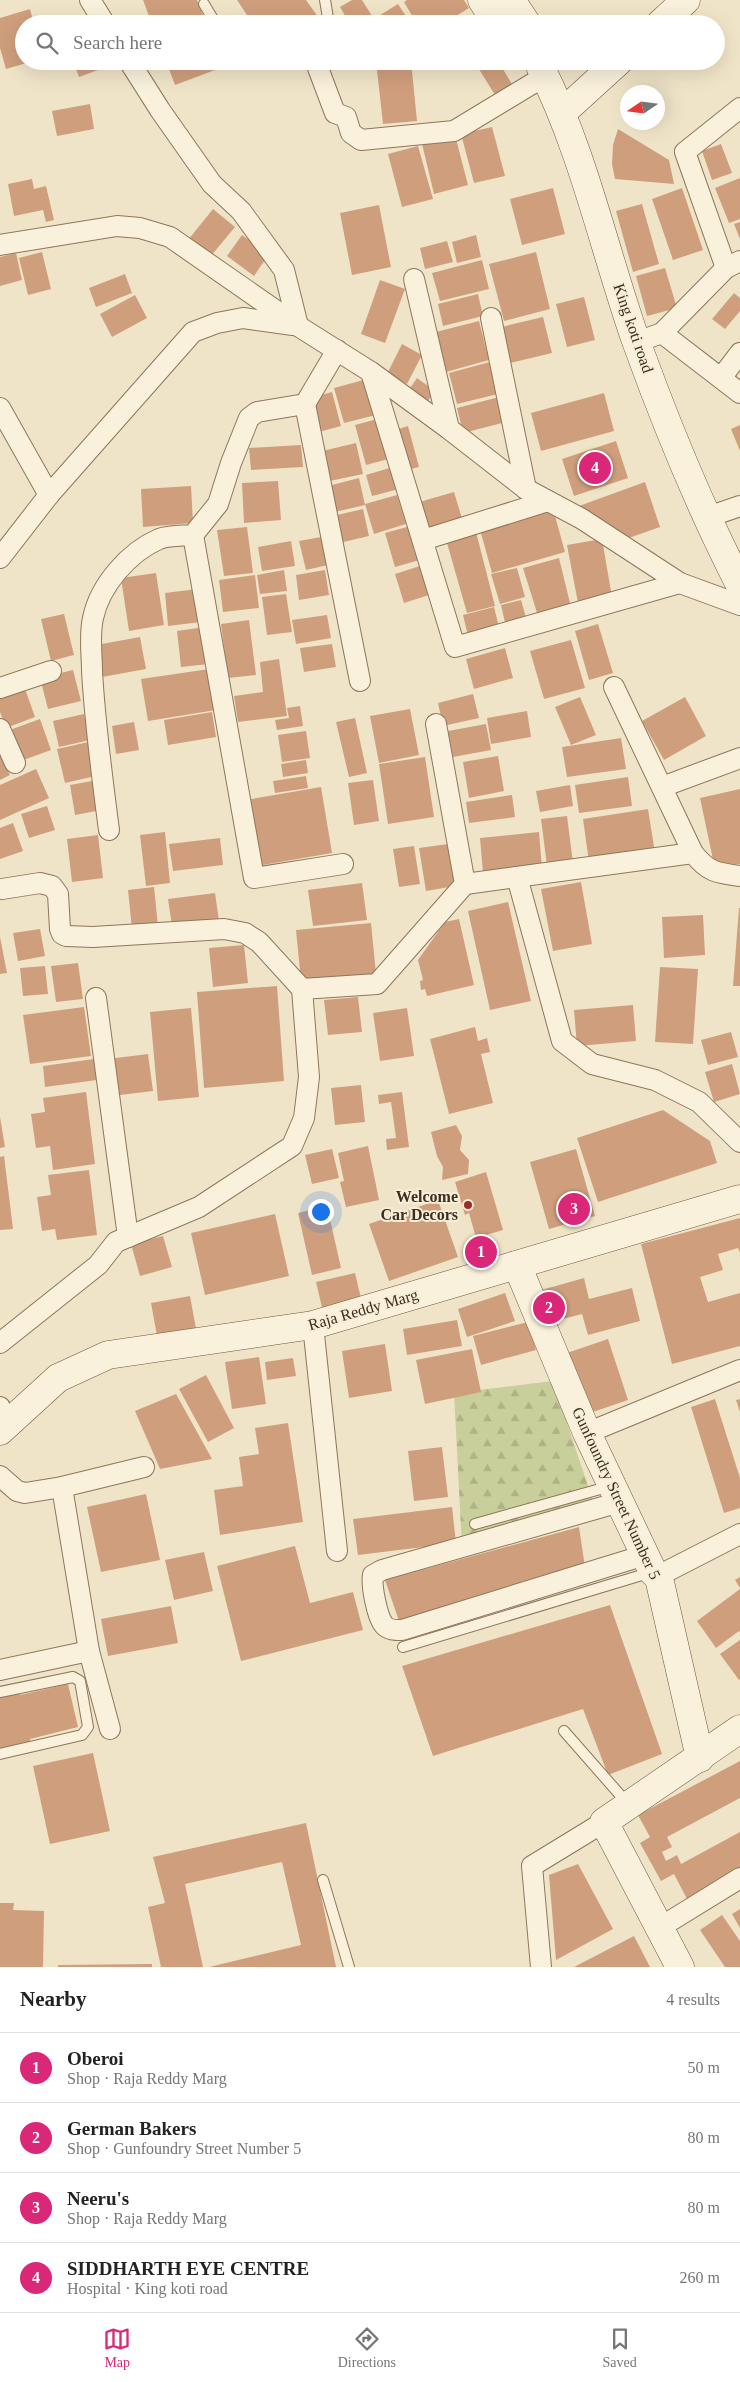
<!DOCTYPE html>
<meta charset="utf-8">
<style>
:root{--surface:#fff;--page:#f6f6f6;--text:#222;--muted:#767676;--line:#e0e0e0;--accent:#db2777}
body{margin:0;font-family:"Times New Roman",serif;background:var(--page);color:var(--text)}
.compass{position:absolute;left:620px;top:85px;width:45px;height:45px;border-radius:50%;background:var(--surface);box-shadow:0 5px 20px #0002;rotate:257deg}
.you{position:absolute;left:320px;top:1211px;width:18px;height:18px;margin:-12px;border:4px solid #fff;border-radius:50%;background:#1a73e8;box-shadow:0 0 0 8px #1a73e833}
.badge{display:grid;place-items:center;width:32px;height:32px;border-radius:50%;background:var(--accent);color:#fff;font-size:16px;font-weight:700}
.pin{position:absolute;translate:-50% -50%;border:2px solid #fff;box-shadow:0 1px 5px #0006}
.list{margin:0;padding:0;list-style:none}
h2{display:flex;justify-content:space-between;align-items:center;height:65px;margin:0;padding:0 20px;font-size:21px}
h2 small{font-size:16px;font-weight:400;color:var(--muted)}
.list li{display:grid;grid-template-columns:32px 1fr auto;gap:15px;align-items:center;box-sizing:border-box;height:70px;padding:0 20px;border-top:1px solid var(--line)}
.list b{display:block;font-size:19px;white-space:nowrap}
.list p{margin:0;font-size:16px;white-space:nowrap;color:var(--muted)}
.list em{font-size:16px;font-style:normal;color:var(--muted)}
.icon{flex:none;width:28px;height:28px;fill:none;stroke:currentColor;stroke-width:2;stroke-linecap:round;stroke-linejoin:round}
.map{position:relative;flex:none;width:740px;height:1967px;overflow:hidden}
.search{position:absolute;background:var(--surface);box-shadow:0 5px 20px #0002;left:15px;right:15px;top:15px;height:55px;display:flex;align-items:center;gap:12px;box-sizing:border-box;padding:0 18px;border-radius:28px;color:var(--muted);font-size:19px}
.sheet{height:345px;background:var(--surface)}
nav{display:flex;justify-content:space-around;align-items:center;box-sizing:border-box;height:70px;border-top:1px solid var(--line);background:var(--surface);font-size:14px;color:var(--muted)}
nav a{display:grid;justify-items:center;gap:2px}
nav .on{color:var(--accent)}
.map>svg:first-child{display:block}
</style>
<div class="map">
<svg width="740" height="1967" viewBox="0 0 740 1967">
<defs>
<pattern id="forest-firs" width="22" height="20" patternUnits="userSpaceOnUse" patternTransform="scale(1.25)"><rect width="22" height="20" fill="#c9cf9b"/><path d="M5 1l3.5 6h-7zM16 11l3.5 6h-7z" fill="#aeb285"/></pattern>
</defs>
<rect width="100%" height="100%" fill="#f0e4c8"/>
<polygon fill="url(#forest-firs)" points="553,1381 599,1519 462,1548 454,1393"/>
<g fill="#cf9f7d">
<polygon points="143,0 197,0 206,24 152,24"/>
<polygon points="237,0 306,0 321,21 317,24 253,24"/>
<polygon points="352,0 362,0 377,24 350,24 340,7"/>
<polygon points="407,0 464,0 469,8 443,24 417,24 404,2"/>
<polygon points="398,4 411,24 381,24 377,17"/>
<polygon points="30,9 34,24 24,24 24,61 30,62 6,69 0,48 0,18"/>
<polygon points="73,61 116,61 117,63 79,77"/>
<polygon points="166,61 220,61 223,67 175,85"/>
<polygon points="376,61 411,61 417,121 383,124"/>
<polygon points="484,61 498,61 512,84 495,95 477,66"/>
<polygon points="90,104 94,129 57,136 52,111"/>
<polygon points="492,127 505,176 474,183 461,134"/>
<polygon points="618,129 669,160 674,184 615,179 612,164 613,145"/>
<polygon points="455,135 468,185 434,194 422,144"/>
<polygon points="721,144 732,173 712,180 702,151"/>
<polygon points="418,146 433,199 402,207 388,154"/>
<polygon points="740,178 740,219 729,223 715,188"/>
<polygon points="32,179 34,189 46,186 54,220 46,222 43,210 14,216 8,184"/>
<polygon points="553,188 565,234 522,245 510,199"/>
<polygon points="682,188 703,250 673,260 652,199"/>
<polygon points="642,204 659,264 633,272 616,211"/>
<polygon points="379,205 391,267 352,275 340,213"/>
<polygon points="213,209 235,227 210,257 188,240"/>
<polygon points="740,222 740,239 734,224"/>
<polygon points="242,235 269,254 254,276 227,256"/>
<polygon points="476,235 481,257 457,263 452,242"/>
<polygon points="447,241 453,262 425,269 420,248"/>
<polygon points="42,252 51,289 28,295 19,258"/>
<polygon points="536,252 550,309 504,321 489,264"/>
<polygon points="16,253 22,280 0,286 0,257"/>
<polygon points="482,260 489,289 440,301 432,273"/>
<polygon points="665,268 677,308 647,316 636,276"/>
<polygon points="125,274 132,293 96,307 89,288"/>
<polygon points="380,280 405,289 385,343 361,334"/>
<polygon points="734,293 740,298 740,311 725,329 712,319"/>
<polygon points="478,294 483,316 443,326 438,304"/>
<polygon points="135,295 147,318 112,337 100,314"/>
<polygon points="584,297 595,340 567,347 556,304"/>
<polygon points="543,317 552,353 506,364 497,328"/>
<polygon points="479,321 489,360 446,372 436,332"/>
<polygon points="402,344 422,355 407,384 387,374"/>
<polygon points="490,362 498,394 457,404 449,373"/>
<polygon points="371,378 380,414 344,423 334,388"/>
<polygon points="417,378 435,391 428,401 410,388"/>
<polygon points="332,392 341,426 319,432 310,398"/>
<polygon points="604,393 614,431 541,451 531,413"/>
<polygon points="499,397 506,422 463,433 457,408"/>
<polygon points="381,418 392,458 366,465 355,425"/>
<polygon points="740,425 740,451 731,429"/>
<polygon points="408,426 419,467 403,471 392,431"/>
<polygon points="616,441 628,478 574,496 562,459"/>
<polygon points="356,443 363,474 325,482 318,452"/>
<polygon points="301,445 303,467 251,470 249,448"/>
<polygon points="393,467 399,489 372,496 366,475"/>
<polygon points="359,478 365,505 335,512 328,486"/>
<polygon points="278,481 281,520 244,523 242,483"/>
<polygon points="645,482 660,527 626,539 579,506"/>
<polygon points="191,486 193,523 143,527 141,489"/>
<polygon points="454,492 463,522 426,534 416,503"/>
<polygon points="397,495 406,524 374,534 365,504"/>
<polygon points="552,505 565,552 492,573 479,526"/>
<polygon points="363,509 369,536 339,543 333,516"/>
<polygon points="414,525 423,559 395,567 385,533"/>
<polygon points="247,527 253,573 224,576 217,530"/>
<polygon points="475,528 495,606 467,613 445,536"/>
<polygon points="321,537 328,565 306,570 299,541"/>
<polygon points="602,539 612,597 578,603 567,545"/>
<polygon points="291,541 295,566 262,571 258,547"/>
<polygon points="559,558 571,607 538,616 523,568"/>
<polygon points="423,565 432,594 404,603 395,574"/>
<polygon points="517,568 525,597 500,604 491,574"/>
<polygon points="284,570 287,591 260,594 257,575"/>
<polygon points="325,570 329,595 299,600 296,575"/>
<polygon points="156,573 164,625 129,631 121,578"/>
<polygon points="255,575 259,608 223,612 219,580"/>
<polygon points="197,589 201,622 168,626 165,593"/>
<polygon points="286,594 292,632 267,635 262,597"/>
<polygon points="521,600 527,621 506,627 501,605"/>
<polygon points="494,607 499,627 468,636 463,615"/>
<polygon points="64,614 74,655 51,661 41,619"/>
<polygon points="327,615 331,638 296,644 292,620"/>
<polygon points="249,620 256,675 228,678 221,624"/>
<polygon points="598,624 613,673 589,680 575,631"/>
<polygon points="205,627 209,664 181,667 177,631"/>
<polygon points="140,637 146,669 102,677 96,645"/>
<polygon points="571,640 585,688 544,699 530,651"/>
<polygon points="332,644 336,667 304,672 300,648"/>
<polygon points="505,648 513,678 474,689 466,659"/>
<polygon points="279,659 287,716 238,722 234,696 263,692 260,662"/>
<polygon points="209,669 216,710 148,721 141,679"/>
<polygon points="73,670 81,701 48,709 40,678"/>
<polygon points="24,686 35,717 6,728 0,712 0,695"/>
<polygon points="473,694 479,718 443,726 438,703"/>
<polygon points="580,697 596,735 571,745 555,707"/>
<polygon points="685,697 706,736 664,760 642,721"/>
<polygon points="300,706 303,726 277,730 275,720 289,718 287,708"/>
<polygon points="410,709 419,755 379,763 370,716"/>
<polygon points="527,711 531,737 491,744 487,718"/>
<polygon points="212,712 216,737 168,745 164,720"/>
<polygon points="84,714 90,740 59,747 53,721"/>
<polygon points="355,718 367,773 349,777 336,722"/>
<polygon points="40,719 51,750 18,762 7,731"/>
<polygon points="134,722 139,750 116,754 112,726"/>
<polygon points="486,724 491,750 453,757 448,731"/>
<polygon points="306,731 310,758 282,762 278,735"/>
<polygon points="621,738 626,769 567,777 562,747"/>
<polygon points="93,741 100,775 65,783 57,749"/>
<polygon points="0,754 10,775 0,780"/>
<polygon points="498,756 504,791 469,798 463,762"/>
<polygon points="425,757 434,817 388,824 379,764"/>
<polygon points="306,760 308,773 283,777 281,764"/>
<polygon points="36,769 49,798 0,820 0,785"/>
<polygon points="306,776 308,788 275,793 273,781"/>
<polygon points="628,777 632,806 579,813 575,785"/>
<polygon points="97,780 102,810 75,815 70,785"/>
<polygon points="373,780 379,821 354,825 348,783"/>
<polygon points="570,785 573,806 540,812 536,791"/>
<polygon points="321,787 332,853 257,866 246,800"/>
<polygon points="740,789 740,864 715,869 700,798"/>
<polygon points="512,795 515,817 469,823 466,802"/>
<polygon points="47,806 55,830 29,838 21,814"/>
<polygon points="648,809 655,853 589,862 583,819"/>
<polygon points="567,816 573,863 547,866 541,819"/>
<polygon points="13,823 23,851 0,859 0,828"/>
<polygon points="165,832 170,883 146,886 140,835"/>
<polygon points="539,832 542,868 483,873 480,838"/>
<polygon points="98,835 103,878 72,882 67,839"/>
<polygon points="220,838 223,865 173,871 169,844"/>
<polygon points="448,844 455,886 426,891 419,848"/>
<polygon points="414,846 420,884 399,887 393,849"/>
<polygon points="581,882 592,944 553,951 541,889"/>
<polygon points="362,883 367,920 313,926 308,890"/>
<polygon points="154,887 158,926 132,929 128,890"/>
<polygon points="215,893 219,921 172,926 168,899"/>
<polygon points="508,902 531,1001 490,1010 468,911"/>
<polygon points="739,908 740,908 740,986 733,986"/>
<polygon points="703,915 705,955 664,958 662,917"/>
<polygon points="459,919 474,985 427,996 425,989 421,990 420,981 423,980 418,960 445,922"/>
<polygon points="371,923 376,974 301,981 296,930"/>
<polygon points="40,929 45,956 18,961 13,933"/>
<polygon points="0,937 7,973 0,974"/>
<polygon points="244,945 248,983 213,987 209,948"/>
<polygon points="78,963 83,999 56,1002 51,966"/>
<polygon points="45,966 48,994 23,996 20,968"/>
<polygon points="660,967 698,969 693,1044 655,1042"/>
<polygon points="277,986 284,1081 204,1088 197,992"/>
<polygon points="358,997 362,1032 328,1035 324,1000"/>
<polygon points="633,1005 636,1041 577,1046 574,1010"/>
<polygon points="84,1007 91,1056 30,1064 23,1015"/>
<polygon points="191,1008 199,1097 158,1101 150,1012"/>
<polygon points="407,1008 414,1056 380,1061 373,1013"/>
<polygon points="475,1027 478,1041 487,1038 490,1052 481,1054 493,1103 449,1114 430,1039"/>
<polygon points="731,1032 738,1057 708,1065 701,1040"/>
<polygon points="148,1054 153,1091 112,1096 108,1059"/>
<polygon points="94,1059 97,1080 45,1087 43,1066"/>
<polygon points="732,1064 740,1094 714,1102 705,1072"/>
<polygon points="361,1085 365,1122 335,1125 331,1088"/>
<polygon points="86,1092 95,1164 53,1170 50,1146 36,1148 31,1114 45,1112 43,1098"/>
<polygon points="402,1092 409,1147 387,1150 386,1139 396,1138 391,1102 379,1104 378,1095"/>
<polygon points="663,1110 710,1141 717,1163 598,1202 577,1138"/>
<polygon points="0,1117 5,1147 0,1148"/>
<polygon points="456,1125 462,1136 460,1150 469,1160 468,1174 442,1180 443,1167 437,1156 431,1132"/>
<polygon points="368,1146 379,1200 346,1207 340,1182 344,1181 338,1153"/>
<polygon points="332,1149 339,1178 312,1184 305,1155"/>
<polygon points="576,1149 595,1216 549,1229 530,1162"/>
<polygon points="4,1156 13,1229 0,1230 0,1157"/>
<polygon points="89,1170 97,1235 57,1240 55,1229 42,1231 37,1197 51,1195 48,1175"/>
<polygon points="486,1172 503,1230 476,1238 469,1213 465,1215 455,1182"/>
<polygon points="438,1200 458,1257 389,1281 369,1224"/>
<polygon points="327,1206 341,1268 312,1275 298,1213"/>
<polygon points="275,1214 289,1276 205,1295 191,1233"/>
<polygon points="740,1218 740,1253 738,1248 718,1254 723,1270 700,1277 708,1302 740,1293 740,1346 672,1364 641,1244"/>
<polygon points="163,1236 172,1267 140,1276 131,1244"/>
<polygon points="355,1273 363,1307 324,1316 316,1282"/>
<polygon points="584,1278 589,1299 632,1288 640,1321 588,1335 582,1314 547,1323 538,1291"/>
<polygon points="505,1293 515,1321 467,1337 458,1309"/>
<polygon points="190,1296 197,1334 158,1341 151,1303"/>
<polygon points="457,1320 462,1346 407,1355 403,1329"/>
<polygon points="528,1322 536,1350 481,1365 473,1336"/>
<polygon points="608,1339 628,1400 587,1414 567,1353"/>
<polygon points="385,1344 392,1391 349,1398 342,1351"/>
<polygon points="472,1349 481,1392 425,1404 416,1360"/>
<polygon points="259,1357 266,1404 232,1409 225,1362"/>
<polygon points="293,1358 296,1376 267,1380 265,1362"/>
<polygon points="206,1375 234,1428 208,1442 179,1389"/>
<polygon points="176,1394 212,1459 160,1469 135,1411"/>
<polygon points="715,1399 740,1478 740,1508 724,1513 691,1407"/>
<polygon points="740,1399 740,1412 736,1400"/>
<polygon points="288,1423 303,1522 220,1535 214,1490 243,1486 239,1457 259,1454 255,1428"/>
<polygon points="442,1447 448,1497 414,1501 408,1451"/>
<polygon points="146,1494 160,1560 101,1572 87,1507"/>
<polygon points="452,1507 456,1543 358,1555 353,1519"/>
<polygon points="579,1527 585,1567 399,1621 385,1580"/>
<polygon points="295,1546 310,1603 353,1592 363,1630 241,1661 217,1566"/>
<polygon points="204,1552 213,1591 174,1600 165,1560"/>
<polygon points="740,1577 740,1588 735,1580"/>
<polygon points="740,1589 740,1633 739,1631 716,1648 697,1621"/>
<polygon points="610,1605 662,1754 608,1775 583,1709 433,1756 402,1666"/>
<polygon points="171,1606 178,1643 108,1656 101,1619"/>
<polygon points="740,1640 740,1679 739,1680 720,1654"/>
<polygon points="68,1684 78,1727 30,1739 31,1743 0,1750 0,1695 19,1691 20,1695"/>
<polygon points="93,1753 110,1831 50,1844 33,1766"/>
<polygon points="740,1761 740,1798 667,1837 672,1847 662,1852 666,1861 677,1855 681,1864 740,1832 740,1870 687,1899 674,1874 661,1881 640,1843 650,1837 638,1815"/>
<polygon points="306,1823 336,1967 209,1967 301,1945 282,1862 185,1884 203,1967 161,1967 148,1907 165,1903 153,1857"/>
<polygon points="578,1864 613,1929 556,1960 549,1875"/>
<polygon points="0,1903 14,1903 13,1910 44,1911 43,1967 0,1967"/>
<polygon points="740,1909 740,1928 732,1914"/>
<polygon points="722,1915 740,1941 740,1967 725,1967 700,1930"/>
<polygon points="634,1936 650,1967 574,1967"/>
<polygon points="152,1964 152,1967 58,1967 58,1965"/>
</g>
<g fill="none" stroke-linecap="round" stroke-linejoin="round">
<defs>
<g id="lane">
<polyline points="204,4 216,24"/>
<polyline points="324,24 328,18 325,0"/>
<polyline points="241,61 259,64 269,61"/>
<polyline points="475,1524 611,1486"/>
<polyline points="403,1647 652,1572"/>
<polyline points="0,1692 73,1677 80,1681 88,1727 82,1735 0,1754"/>
<polyline points="564,1731 628,1804"/>
<polyline points="323,1880 349,1967"/>
</g>
<g id="street">
<polyline points="90,0 105,24"/>
<polyline points="129,61 160,110 212,184 241,211 284,270 298,326"/>
<polyline points="318,68 335,113 346,117 351,133 361,140 454,131 545,76"/>
<polyline points="0,245 117,226 140,228 170,237 298,326 371,372 449,429 526,489 582,519 680,583 740,605"/>
<polyline points="726,268 685,152 740,108"/>
<polyline points="414,279 449,429"/>
<polyline points="491,318 526,489"/>
<polyline points="662,333 726,268 740,261"/>
<polyline points="637,342 662,333 740,393"/>
<polyline points="371,372 455,647 680,583"/>
<polyline points="721,378 740,353"/>
<polyline points="305,404 360,681"/>
<polyline points="0,408 49,495"/>
<polyline points="705,518 740,506"/>
<polyline points="193,535 254,878 343,864"/>
<polyline points="423,540 548,501"/>
<polyline points="0,558 49,495 193,332 217,323 243,318 293,325"/>
<path d="M614 687 693 853C708 872 716 873 740 876"/>
<polyline points="0,688 51,671"/>
<polyline points="0,729 15,763"/>
<polyline points="662,787 740,758"/>
<path d="M109 830C102 777 95 725 92 671 92 655 89 635 93 618 100 585 129 552 159 539 169 535 183 536 193 535L218 504 231 463 249 418 257 412 305 404 337 350"/>
<polyline points="517,877 562,1041 592,1064 655,1080 699,1102 740,1142"/>
<polyline points="465,884 693,853"/>
<polyline points="2,889 40,883 52,886 58,894 60,929 62,934 66,936 93,937 224,929 245,933 259,942 302,989"/>
<polyline points="96,998 128,1237"/>
<polyline points="313,1325 337,1551"/>
<polyline points="0,1343 98,1265 116,1242 199,1207 292,1146 304,1118 309,1077 302,989 377,984 465,884 436,724"/>
<polyline points="0,1407 4,1427"/>
<polyline points="587,1433 740,1370"/>
<polyline points="0,1476 17,1491 25,1493 62,1487 144,1467"/>
<path d="M620 1502 382 1570 373 1575C371 1585 377 1617 384 1625 388 1630 395 1630 402 1630L645 1555"/>
<polyline points="658,1576 740,1534"/>
<polyline points="89,1651 110,1729"/>
<polyline points="0,1670 89,1651 62,1487"/>
<polyline points="659,1928 740,1878"/>
<polyline points="541,1967 532,1866 604,1822"/>
</g>
<g id="secondary">
<polyline points="482,0 497,24"/>
<polyline points="511,0 527,24"/>
<polyline points="660,24 686,0"/>
<path d="M540 61V66C584 153 604 250 636 341 666 424 700 507 740 585"/>
<polyline points="563,112 619,61"/>
<polyline points="517,1265 587,1433 653,1572 659,1578 700,1758"/>
<polyline points="0,1431 58,1378 108,1355 313,1325 740,1199"/>
<polyline points="680,1967 604,1822 740,1729"/>
</g>
</defs>
<use href="#lane" stroke="#8d765c" stroke-width="12"/>
<use href="#street" stroke="#8d765c" stroke-width="22"/>
<use href="#secondary" stroke="#6f573f" stroke-width="29"/>
<use href="#lane" stroke="#faf1dc" stroke-width="10"/>
<use href="#street" stroke="#faf1dc" stroke-width="20"/>
<use href="#secondary" stroke="#faf1dc" stroke-width="28"/>
</g>
<circle fill="#9e2a2b" stroke="#f7eed8" stroke-width="2" cx="468" cy="1205" r="5"/>
<g text-anchor="middle" stroke-width="4" stroke-linejoin="round" paint-order="stroke">
<g font-size="16" fill="#3d2e20" stroke="#f7eed8">
<text transform="translate(634 328) rotate(71)" y="6">King koti road</text>
<text transform="translate(363 1309) rotate(-16)" y="6">Raja Reddy Marg</text>
<text transform="translate(617 1493) rotate(65)" y="6">Gunfoundry Street Number 5</text>
</g>
<g font-size="16" font-weight="bold" fill="#3d2e20" stroke="#f7eed8" text-anchor="end">
<text x="458" y="1202">Welcome<tspan x="458" dy="18">Car Decors</tspan></text>
</g>
</g>
</svg>
<svg class="compass" viewBox="-18 -18 36 36"><path d="M0-13l5 13h-10z" fill="#e53935"/><path d="M0 13l5-13h-10z" fill="#767676"/></svg>
<div class="you"></div>
<div class="pin badge" style="left:481px;top:1252px">1</div>
<div class="pin badge" style="left:549px;top:1308px">2</div>
<div class="pin badge" style="left:574px;top:1209px">3</div>
<div class="pin badge" style="left:595px;top:468px">4</div>
<div class="search"><svg class="icon" aria-label="search" viewBox="0 0 24 24"><circle cx="10" cy="10" r="6"/><path d="M15 15l6 6"/></svg>Search here</div>
</div>
<section class="sheet">
<h2>Nearby<small>4 results</small></h2>
<ul class="list">
<li><span class="badge">1</span><div><b>Oberoi</b><p>Shop · Raja Reddy Marg</p></div><em>50 m</em></li>
<li><span class="badge">2</span><div><b>German Bakers</b><p>Shop · Gunfoundry Street Number 5</p></div><em>80 m</em></li>
<li><span class="badge">3</span><div><b>Neeru's</b><p>Shop · Raja Reddy Marg</p></div><em>80 m</em></li>
<li><span class="badge">4</span><div><b>SIDDHARTH EYE CENTRE</b><p>Hospital · King koti road</p></div><em>260 m</em></li>
</ul>
</section>
<nav>
<a class="on"><svg class="icon" aria-label="map" viewBox="0 0 24 24"><path d="M3 6l6-2 6 2 6-2v14l-6 2-6-2-6 2zM9 4v14M15 6v14"/></svg>Map</a>
<a><svg class="icon" aria-label="directions" viewBox="0 0 24 24"><path d="M12 3l9 9-9 9-9-9zM9 14v-3h6M13 9l2 2-2 2"/></svg>Directions</a>
<a><svg class="icon" aria-label="saved" viewBox="0 0 24 24"><path d="M7 4h10v16l-5-4-5 4z"/></svg>Saved</a>
</nav>
